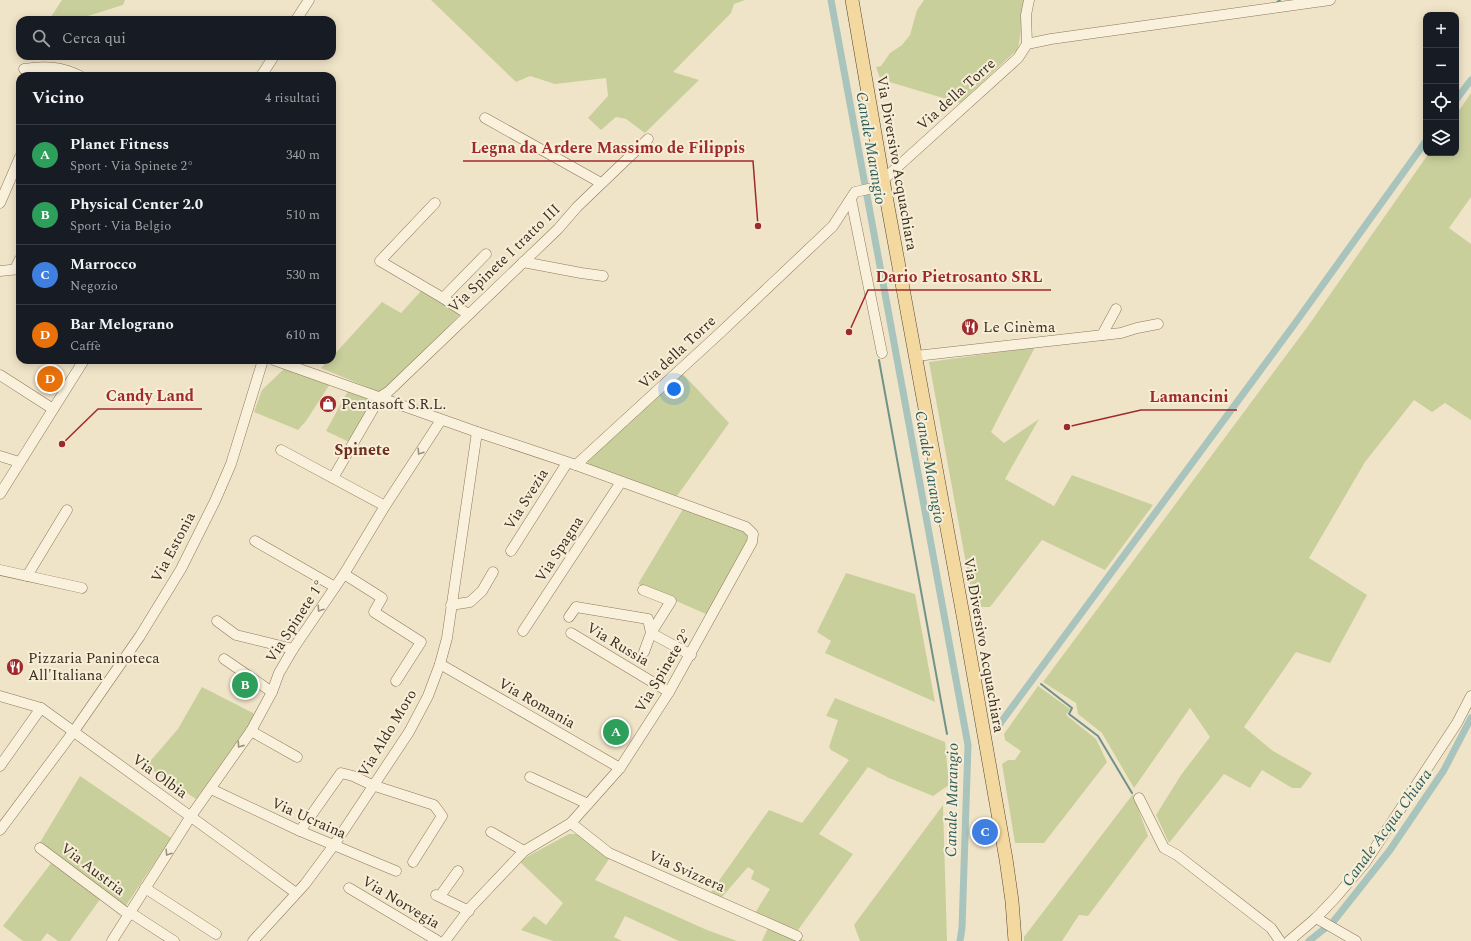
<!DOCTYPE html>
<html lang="it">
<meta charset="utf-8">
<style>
:root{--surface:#171b24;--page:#20242c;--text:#f1f3f6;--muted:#9ea1a6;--line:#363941;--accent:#8c9099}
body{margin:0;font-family:Spectral,serif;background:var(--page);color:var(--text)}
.controls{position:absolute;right:12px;top:12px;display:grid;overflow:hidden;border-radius:8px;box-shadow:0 2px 10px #0003}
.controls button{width:36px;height:36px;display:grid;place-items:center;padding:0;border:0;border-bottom:1px solid var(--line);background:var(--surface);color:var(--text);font:20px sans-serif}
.you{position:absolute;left:674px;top:389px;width:14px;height:14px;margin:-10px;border:3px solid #fff;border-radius:50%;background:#1a73e8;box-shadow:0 0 0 6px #1a73e833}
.badge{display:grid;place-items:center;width:26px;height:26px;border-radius:50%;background:var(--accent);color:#fff;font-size:13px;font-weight:700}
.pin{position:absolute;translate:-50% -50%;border:2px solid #fff;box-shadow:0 1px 4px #0006}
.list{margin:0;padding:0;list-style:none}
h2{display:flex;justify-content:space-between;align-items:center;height:52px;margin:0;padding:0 16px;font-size:17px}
h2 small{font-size:13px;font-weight:400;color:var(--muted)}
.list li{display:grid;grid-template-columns:26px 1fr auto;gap:12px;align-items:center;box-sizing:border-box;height:60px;padding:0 16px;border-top:1px solid var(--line)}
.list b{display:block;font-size:15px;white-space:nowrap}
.list p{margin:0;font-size:13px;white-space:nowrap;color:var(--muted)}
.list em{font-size:13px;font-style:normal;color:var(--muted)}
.icon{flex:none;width:22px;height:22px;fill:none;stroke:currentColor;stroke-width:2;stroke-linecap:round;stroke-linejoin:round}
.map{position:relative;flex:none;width:1471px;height:941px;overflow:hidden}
.search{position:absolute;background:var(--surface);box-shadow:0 2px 10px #0003;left:16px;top:16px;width:320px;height:44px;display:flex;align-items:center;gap:10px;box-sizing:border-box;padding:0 14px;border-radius:12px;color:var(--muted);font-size:15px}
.panel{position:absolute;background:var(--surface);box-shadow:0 2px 10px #0003;left:16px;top:72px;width:320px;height:292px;border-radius:12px}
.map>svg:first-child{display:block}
</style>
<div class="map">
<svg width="1471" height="941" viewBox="0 0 1471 941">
<rect width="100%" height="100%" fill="#f0e4c8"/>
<g fill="#c9cf9b">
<polygon points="62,0 125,0 123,5 75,20 49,20"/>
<polygon points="431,0 745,0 734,4 731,13 673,72 699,80 645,133 626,119 616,117 601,130 588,118 608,96 606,78 555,84 530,76 516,82"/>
<polygon points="924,0 1026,0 1018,49 960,103 886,81 882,84 876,67 881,66 890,53 902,45 910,35 917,10"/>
<polygon points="1471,93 1471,197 1449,228 1471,244 1471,420 1445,403 1432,412 1414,400 1365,462 1309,558 1367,595 1330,663 1296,652 1244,727 1273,751 1312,773 1301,788 1292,788 1262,770 1250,788 1224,774 1169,843 1156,815 1181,775 1210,737 1190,708 1134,788 1102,733 1078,714 1076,703 1043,682 1308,326 1429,153 1456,153 1456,115"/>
<polygon points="422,290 461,314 381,393 321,368 329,360 332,360 332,357 382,302 401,313"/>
<polygon points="1035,347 991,432 1004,443 1039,419 1005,479 1054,506 1072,475 1153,505 1105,570 1042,540 990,607 974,607 929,362"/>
<polygon points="286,367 330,384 306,421 298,430 254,412 262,390"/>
<polygon points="682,373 729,423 677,496 588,464 588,459"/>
<polygon points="349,389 374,399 349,442 326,431"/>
<polygon points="683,509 745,530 749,541 708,615 638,584"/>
<polygon points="846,573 915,594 935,702 825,653 831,641 817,632"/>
<polygon points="1038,686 1070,709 1066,715 1096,739 1107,762 1044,843 1015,843 1002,764 1008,760 1015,760 1021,751 1005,740 1004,734"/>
<polygon points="202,687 253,713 255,717 196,799 146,766 178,729"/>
<polygon points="835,698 945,742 949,785 933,796 889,778 868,767 819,834 853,854 798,930 755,913 770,889 751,879 754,871 748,867 722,897 711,892 769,810 802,823 849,760 831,750 829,747 838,720 826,716"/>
<polygon points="80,776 171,838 125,907 39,844"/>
<polygon points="1133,794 1148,836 1088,916 1079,915 1062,941 1024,941 1024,937"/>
<polygon points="943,805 947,941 860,941 854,925"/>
<polygon points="569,834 580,834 609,859 595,880 707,930 737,941 679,941 625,916 614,937 622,941 553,941 521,930 534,916 546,925 563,903 519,861"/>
<polygon points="52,862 101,898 70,941 58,941 47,933 41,941 23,941 3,926"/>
<polygon points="768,928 805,941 762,941"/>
</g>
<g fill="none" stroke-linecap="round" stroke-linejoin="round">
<g stroke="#6f938a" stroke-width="2">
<polyline points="1276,3 1280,0"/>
<polyline points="879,360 947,734"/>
<polyline points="1033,678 1035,680"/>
<polyline points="1041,684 1072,708 1069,714 1098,736 1132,793"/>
</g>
<g stroke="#a9c4bc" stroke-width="7">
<polyline points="831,0 968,745 962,928 960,941"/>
<polyline points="1456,100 1471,80"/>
<polyline points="999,725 1296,322 1426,141"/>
<polyline points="1309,941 1333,922 1390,850 1444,770 1471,718"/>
</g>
<defs>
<g id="minor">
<polyline points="296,20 309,0"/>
<polyline points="1027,44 1026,15 1029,0"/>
<path d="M24 69C44 66 61 66 80 76"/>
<polyline points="261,76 274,56"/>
<polyline points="485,118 601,183"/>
<polyline points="851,199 882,353"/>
<polyline points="0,203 20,157"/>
<polyline points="435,203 380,261 443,298 468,314"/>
<polyline points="523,262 581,273 603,276"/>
<polyline points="15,269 20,259"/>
<polyline points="0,271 20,269"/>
<polyline points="443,298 486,254"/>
<polyline points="1102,335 1116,309"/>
<polyline points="916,356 1121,333 1137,328 1158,324"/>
<polyline points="274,360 477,432 576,465 746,527 753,534 752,542 669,692 620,768 571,823 524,851 470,908 445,941"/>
<polyline points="0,375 53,409"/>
<polyline points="281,450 385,506"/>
<polyline points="0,456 19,462"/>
<polyline points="576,465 720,333 833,226 855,192 873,188 883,180 1018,58 1027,44 1051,39 1330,0"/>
<polyline points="333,478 380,397 388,392 558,229 577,207 648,139"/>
<polyline points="0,494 84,360"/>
<polyline points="255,541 335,587"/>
<polyline points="511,551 567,463"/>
<polyline points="0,570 82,588"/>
<polyline points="344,574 382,598 374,612 421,642 396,681"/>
<polyline points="27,576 67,510"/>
<polyline points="643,590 671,601 651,633 691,655"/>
<polyline points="451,605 470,602 482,591 493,572"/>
<polyline points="569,617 576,607 648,619 651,633 644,652"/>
<polyline points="217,621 236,635 293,649"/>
<polyline points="523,631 621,482"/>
<polyline points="571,633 669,692"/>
<polyline points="224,659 272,692"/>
<polyline points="440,664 620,768"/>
<polyline points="0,696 41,708 296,893"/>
<polyline points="251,731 297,757"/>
<polyline points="0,766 41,708"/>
<polyline points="530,777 588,804"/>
<polyline points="211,789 300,831 396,871"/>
<polyline points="1139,798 1164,848 1177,855 1271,928 1280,941"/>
<polyline points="571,823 609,853 797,936"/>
<polyline points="0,830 74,731 140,636 181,569 215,501 231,464 263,360"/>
<polyline points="300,831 341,773 353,776 372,785 434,805 442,816 413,862"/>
<polyline points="491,832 524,851"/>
<polyline points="40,848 128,914 134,915 174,941"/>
<polyline points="145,888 216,934"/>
<polyline points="349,888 438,941"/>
<polyline points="436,895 469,911"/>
<polyline points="440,896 458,871"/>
<polyline points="1316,918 1356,941"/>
<polyline points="112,941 191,816 251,731 272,692 279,673 293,649 344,574 385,506 441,420"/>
<polyline points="253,941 305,884 334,845 409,732 428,696 440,664 447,638 477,432"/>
<polyline points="1289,941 1316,918 1336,897 1365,863 1457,723 1471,696"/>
</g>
<polyline id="major" points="852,0 883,180 963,615 1006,859 1012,901 1015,941"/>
</defs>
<use href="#minor" stroke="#8d765c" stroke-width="11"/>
<use href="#major" stroke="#5b4430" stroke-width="14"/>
<use href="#minor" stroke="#faf1dc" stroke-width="10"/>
<use href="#major" stroke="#f3d9a0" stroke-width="13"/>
</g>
<defs><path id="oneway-chevron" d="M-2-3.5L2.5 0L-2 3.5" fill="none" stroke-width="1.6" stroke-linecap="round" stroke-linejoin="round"/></defs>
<g stroke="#9c907e">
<use href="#oneway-chevron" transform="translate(420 452) rotate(123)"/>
<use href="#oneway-chevron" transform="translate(320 609) rotate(124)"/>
<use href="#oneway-chevron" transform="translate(240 745) rotate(125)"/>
<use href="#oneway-chevron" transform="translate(168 853) rotate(123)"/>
</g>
<defs>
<symbol id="restaurant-disc" viewBox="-11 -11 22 22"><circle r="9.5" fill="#9e2a2b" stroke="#f7eed8"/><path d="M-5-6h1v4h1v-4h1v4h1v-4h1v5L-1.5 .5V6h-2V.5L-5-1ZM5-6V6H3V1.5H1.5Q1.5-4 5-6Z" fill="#fff"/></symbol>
<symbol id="shop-disc" viewBox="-11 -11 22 22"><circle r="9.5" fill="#9e2a2b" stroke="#f7eed8"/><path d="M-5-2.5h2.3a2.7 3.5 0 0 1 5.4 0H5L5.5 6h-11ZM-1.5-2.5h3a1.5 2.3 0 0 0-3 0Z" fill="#fff"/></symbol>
</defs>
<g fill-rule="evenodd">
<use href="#restaurant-disc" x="960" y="317" width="20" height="20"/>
<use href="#shop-disc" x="318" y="394" width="20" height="20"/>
<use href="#restaurant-disc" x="5" y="657" width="20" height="20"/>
</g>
<g text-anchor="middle" stroke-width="4" stroke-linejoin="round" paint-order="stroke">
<g font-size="15" fill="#3d2e20" stroke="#f7eed8">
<text transform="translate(956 94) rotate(-42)" y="5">Via della Torre</text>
<text transform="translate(897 163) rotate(80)" y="5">Via Diversivo Acquachiara</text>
<text transform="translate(504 258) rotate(-44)" y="5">Via Spinete I tratto III</text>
<text transform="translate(677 352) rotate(-43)" y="5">Via della Torre</text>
<text transform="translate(526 499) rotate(-58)" y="5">Via Svezia</text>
<text transform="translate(173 547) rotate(-62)" y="5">Via Estonia</text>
<text transform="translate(559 549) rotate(-57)" y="5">Via Spagna</text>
<text transform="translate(295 621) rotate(-57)" y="5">Via Spinete 1°</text>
<text transform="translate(618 644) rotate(31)" y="5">Via Russia</text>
<text transform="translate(984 645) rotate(80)" y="5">Via Diversivo Acquachiara</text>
<text transform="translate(663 670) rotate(-59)" y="5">Via Spinete 2°</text>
<text transform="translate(537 703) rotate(30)" y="5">Via Romania</text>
<text transform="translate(387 733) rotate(-59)" y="5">Via Aldo Moro</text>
<text transform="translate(160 776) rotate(36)" y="5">Via Olbia</text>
<text transform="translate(309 818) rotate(24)" y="5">Via Ucraina</text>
<text transform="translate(93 869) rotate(37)" y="5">Via Austria</text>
<text transform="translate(687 871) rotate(24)" y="5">Via Svizzera</text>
<text transform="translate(401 902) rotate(31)" y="5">Via Norvegia</text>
</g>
<g font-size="15" fill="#3d2e20" stroke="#f7eed8" text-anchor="start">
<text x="983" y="332">Le Cinèma</text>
<text x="341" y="409">Pentasoft S.R.L.</text>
<text x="28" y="663">Pizzaria Paninoteca<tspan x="28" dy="17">All'Italiana</tspan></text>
</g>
<g font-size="16" font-style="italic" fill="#2f5d5a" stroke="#f7eed8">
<text transform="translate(872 148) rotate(80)" y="6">Canale Marangio</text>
<text transform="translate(931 467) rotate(80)" y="6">Canale Marangio</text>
<text transform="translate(951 800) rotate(-89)" y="6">Canale Marangio</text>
<text transform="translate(1386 827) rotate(-54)" y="6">Canale Acqua Chiara</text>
</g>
<g font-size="16" font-weight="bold" fill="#6b2e1e" stroke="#f7eed8">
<text x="362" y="455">Spinete</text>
</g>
</g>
<path fill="none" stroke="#9e2a2b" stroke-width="1.5" d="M758 226L753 161H463M849 332L868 290H1051M62 444L98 409H202M1067 427L1141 410H1237"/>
<g fill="#9e2a2b" stroke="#f7eed8" stroke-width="1.5">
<circle cx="758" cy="226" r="4"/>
<circle cx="849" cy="332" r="4"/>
<circle cx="62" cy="444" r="4"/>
<circle cx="1067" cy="427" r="4"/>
</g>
<g font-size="16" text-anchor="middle" font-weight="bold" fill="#9e2a2b" stroke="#f7eed8" stroke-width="4" stroke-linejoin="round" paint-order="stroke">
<text x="608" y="153">Legna da Ardere Massimo de Filippis</text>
<text x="959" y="282">Dario Pietrosanto SRL</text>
<text x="150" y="401">Candy Land</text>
<text x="1189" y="402">Lamancini</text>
</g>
</svg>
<div class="controls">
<button>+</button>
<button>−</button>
<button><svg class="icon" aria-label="locate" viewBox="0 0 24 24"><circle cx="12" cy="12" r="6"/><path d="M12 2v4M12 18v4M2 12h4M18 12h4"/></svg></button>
<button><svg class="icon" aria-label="layers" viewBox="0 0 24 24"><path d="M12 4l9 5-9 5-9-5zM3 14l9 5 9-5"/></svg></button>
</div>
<div class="you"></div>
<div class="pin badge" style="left:616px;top:732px;background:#2e9e5b">A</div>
<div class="pin badge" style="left:245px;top:685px;background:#2e9e5b">B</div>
<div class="pin badge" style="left:985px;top:832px;background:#3f7fe0">C</div>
<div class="pin badge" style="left:50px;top:379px;background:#e8710a">D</div>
<div class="search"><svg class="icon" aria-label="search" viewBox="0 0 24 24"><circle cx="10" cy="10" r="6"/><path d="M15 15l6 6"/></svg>Cerca qui</div>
<section class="panel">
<h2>Vicino<small>4 risultati</small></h2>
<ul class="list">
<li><span class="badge" style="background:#2e9e5b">A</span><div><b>Planet Fitness</b><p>Sport · Via Spinete 2°</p></div><em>340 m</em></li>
<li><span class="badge" style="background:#2e9e5b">B</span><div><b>Physical Center 2.0</b><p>Sport · Via Belgio</p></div><em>510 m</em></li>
<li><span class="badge" style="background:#3f7fe0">C</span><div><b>Marrocco</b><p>Negozio</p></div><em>530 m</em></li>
<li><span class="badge" style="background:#e8710a">D</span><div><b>Bar Melograno</b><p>Caffè</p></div><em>610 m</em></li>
</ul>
</section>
</div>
